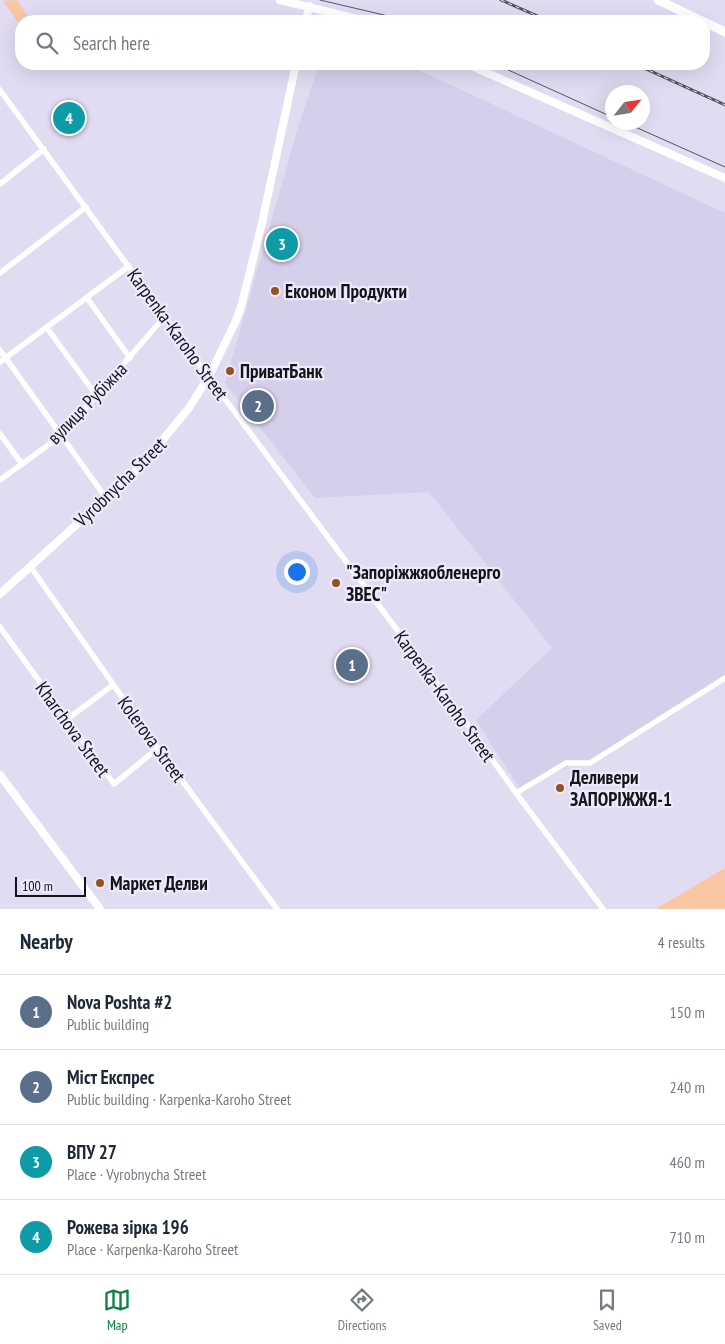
<!DOCTYPE html>
<meta charset="utf-8">
<style>
:root{--surface:#fff;--page:#f6f6f7;--text:#1f2937;--muted:#747a83;--line:#e0e1e3;--accent:#0b8043}
body{margin:0;font-family:"PT Sans Narrow",sans-serif;background:var(--page);color:var(--text)}
.compass{position:absolute;left:605px;top:85px;width:45px;height:45px;border-radius:50%;background:var(--surface);box-shadow:0 5px 20px #0002;rotate:60deg}
.scale{position:absolute;left:15px;bottom:12px;width:71px;box-sizing:border-box;padding-left:5px;border:2px solid #15141b;border-top:0;font-size:14px;line-height:18px;white-space:nowrap;color:#15141b;-webkit-text-stroke:4px #eeeafc;paint-order:stroke}
.you{position:absolute;left:296px;top:571px;width:18px;height:18px;margin:-12px;border:4px solid #fff;border-radius:50%;background:#1a73e8;box-shadow:0 0 0 8px #1a73e833}
.badge{display:grid;place-items:center;width:32px;height:32px;border-radius:50%;background:var(--accent);color:#fff;font-size:16px;font-weight:700}
.pin{position:absolute;translate:-50% -50%;border:2px solid #fff;box-shadow:0 1px 5px #0006}
.list{margin:0;padding:0;list-style:none}
h2{display:flex;justify-content:space-between;align-items:center;height:65px;margin:0;padding:0 20px;font-size:21px}
h2 small{font-size:16px;font-weight:400;color:var(--muted)}
.list li{display:grid;grid-template-columns:32px 1fr auto;gap:15px;align-items:center;box-sizing:border-box;height:75px;padding:0 20px;border-top:1px solid var(--line)}
.list b{display:block;font-size:19px;white-space:nowrap}
.list p{margin:0;font-size:16px;white-space:nowrap;color:var(--muted)}
.list em{font-size:16px;font-style:normal;color:var(--muted)}
.icon{flex:none;width:28px;height:28px;fill:none;stroke:currentColor;stroke-width:2;stroke-linecap:round;stroke-linejoin:round}
.map{position:relative;flex:none;width:725px;height:909px;overflow:hidden}
.search{position:absolute;background:var(--surface);box-shadow:0 5px 20px #0002;left:15px;right:15px;top:15px;height:55px;display:flex;align-items:center;gap:12px;box-sizing:border-box;padding:0 18px;border-radius:20px;color:var(--muted);font-size:19px}
.sheet{height:365px;background:var(--surface)}
nav{display:flex;justify-content:space-around;align-items:center;box-sizing:border-box;height:70px;border-top:1px solid var(--line);background:var(--surface);font-size:14px;color:var(--muted)}
nav a{display:grid;justify-items:center;gap:2px}
nav .on{color:var(--accent)}
.map>svg:first-child{display:block}
</style>
<div class="map">
<svg width="725" height="909" viewBox="0 0 725 909">
<rect width="100%" height="100%" fill="#e1dcf2"/>
<polygon fill="#d5cfec" points="319,64 406,64 725,213 725,677 598,759 577,762 543,779 522,792 476,720 552,648 429,492 315,498 225,383 299,124"/>
<g fill="#f9c7a3">
<polygon points="17,0 27,15 18,22 3,1"/>
<polygon points="725,868 725,909 656,909"/>
</g>
<g fill="none" stroke-linecap="round" stroke-linejoin="round">
<g stroke="#fff" stroke-width="5.5">
<polyline points="0,90 213,383 462,717 516,793 566,763 590,763 593,761 725,678"/>
<polyline points="0,184 44,149"/>
<polyline points="0,273 86,207"/>
<polyline points="87,298 130,358"/>
<polyline points="47,328 96,395"/>
<polyline points="0,350 106,498"/>
<polyline points="0,362 129,266"/>
<polyline points="0,434 22,464"/>
<polyline points="0,480 62,435 165,316"/>
<polyline points="30,566 158,748 277,909"/>
<polyline points="0,627 114,784 158,748"/>
<polyline points="66,720 113,685"/>
<polyline points="516,793 603,909"/>
</g>
<g stroke="#fff" stroke-width="8">
<polyline points="280,0 365,21"/>
<polyline points="306,21 309,6"/>
<polyline points="467,64 725,178"/>
<polyline points="0,594 141,466 189,408 209,376 235,323 241,307 262,223 296,64"/>
<polyline points="0,775 100,909"/>
</g>
<g stroke="#fff" stroke-width="9">
<polyline points="658,0 702,21"/>
<polyline points="704,22 725,32"/>
</g>
<g stroke="#56535f" stroke-width="1">
<polyline points="320,0 384,15 398,21"/>
<polyline points="495,64 612,117"/>
<polyline points="624,122 725,167"/>
</g>
<defs>
<g id="rail">
<polyline points="501,0 549,21"/>
<polyline points="635,64 725,105"/>
</g>
</defs>
<use href="#rail" stroke="#56535f" stroke-width="3"/>
<use href="#rail" stroke="#eeeafc" stroke-width="1" stroke-dasharray="4" stroke-linecap="butt"/>
</g>
<g fill="#93531c" stroke="#eeeafc" stroke-width="2">
<circle cx="275" cy="291" r="5"/>
<circle cx="230" cy="371" r="5"/>
<circle cx="336" cy="583" r="5"/>
<circle cx="560" cy="788" r="5"/>
<circle cx="100" cy="883" r="5"/>
</g>
<g text-anchor="middle" stroke-width="4.5" stroke-linejoin="round" paint-order="stroke">
<g font-size="19" font-weight="bold" fill="#15141b" stroke="#eeeafc" text-anchor="start">
<text x="285" y="298">Економ Продукти</text>
<text x="240" y="378">ПриватБанк</text>
<text x="346" y="579">"Запоріжжяобленерго<tspan x="346" dy="22">ЗВЕС"</tspan></text>
<text x="570" y="784">Деливери<tspan x="570" dy="22">ЗАПОРІЖЖЯ-1</tspan></text>
<text x="110" y="890">Маркет Делви</text>
</g>
<g font-size="19" fill="#15141b" stroke="#eeeafc">
<text transform="translate(178 334) rotate(54)" y="7">Karpenka-Karoho Street</text>
<text transform="translate(87 403) rotate(-46)" y="7">вулиця Рубіжна</text>
<text transform="translate(120 482) rotate(-44)" y="7">Vyrobnycha Street</text>
<text transform="translate(445 696) rotate(54)" y="7">Karpenka-Karoho Street</text>
<text transform="translate(73 729) rotate(54)" y="7">Kharchova Street</text>
<text transform="translate(152 739) rotate(54)" y="7">Kolerova Street</text>
</g>
</g>
</svg>
<svg class="compass" viewBox="-18 -18 36 36"><path d="M0-13l5 13h-10z" fill="#e53935"/><path d="M0 13l5-13h-10z" fill="#747a83"/></svg>
<div class="scale">100 m</div>
<div class="you"></div>
<div class="pin badge" style="left:352px;top:665px;background:#5c6f8a">1</div>
<div class="pin badge" style="left:258px;top:406px;background:#5c6f8a">2</div>
<div class="pin badge" style="left:282px;top:244px;background:#0f9aa8">3</div>
<div class="pin badge" style="left:69px;top:118px;background:#0f9aa8">4</div>
<div class="search"><svg class="icon" aria-label="search" viewBox="0 0 24 24"><circle cx="10" cy="10" r="6"/><path d="M15 15l6 6"/></svg>Search here</div>
</div>
<section class="sheet">
<h2>Nearby<small>4 results</small></h2>
<ul class="list">
<li><span class="badge" style="background:#5c6f8a">1</span><div><b>Nova Poshta #2</b><p>Public building</p></div><em>150 m</em></li>
<li><span class="badge" style="background:#5c6f8a">2</span><div><b>Мiст Експрес</b><p>Public building · Karpenka-Karoho Street</p></div><em>240 m</em></li>
<li><span class="badge" style="background:#0f9aa8">3</span><div><b>ВПУ 27</b><p>Place · Vyrobnycha Street</p></div><em>460 m</em></li>
<li><span class="badge" style="background:#0f9aa8">4</span><div><b>Рожева зірка 196</b><p>Place · Karpenka-Karoho Street</p></div><em>710 m</em></li>
</ul>
</section>
<nav>
<a class="on"><svg class="icon" aria-label="map" viewBox="0 0 24 24"><path d="M3 6l6-2 6 2 6-2v14l-6 2-6-2-6 2zM9 4v14M15 6v14"/></svg>Map</a>
<a><svg class="icon" aria-label="directions" viewBox="0 0 24 24"><path d="M12 3l9 9-9 9-9-9zM9 14v-3h6M13 9l2 2-2 2"/></svg>Directions</a>
<a><svg class="icon" aria-label="saved" viewBox="0 0 24 24"><path d="M7 4h10v16l-5-4-5 4z"/></svg>Saved</a>
</nav>
